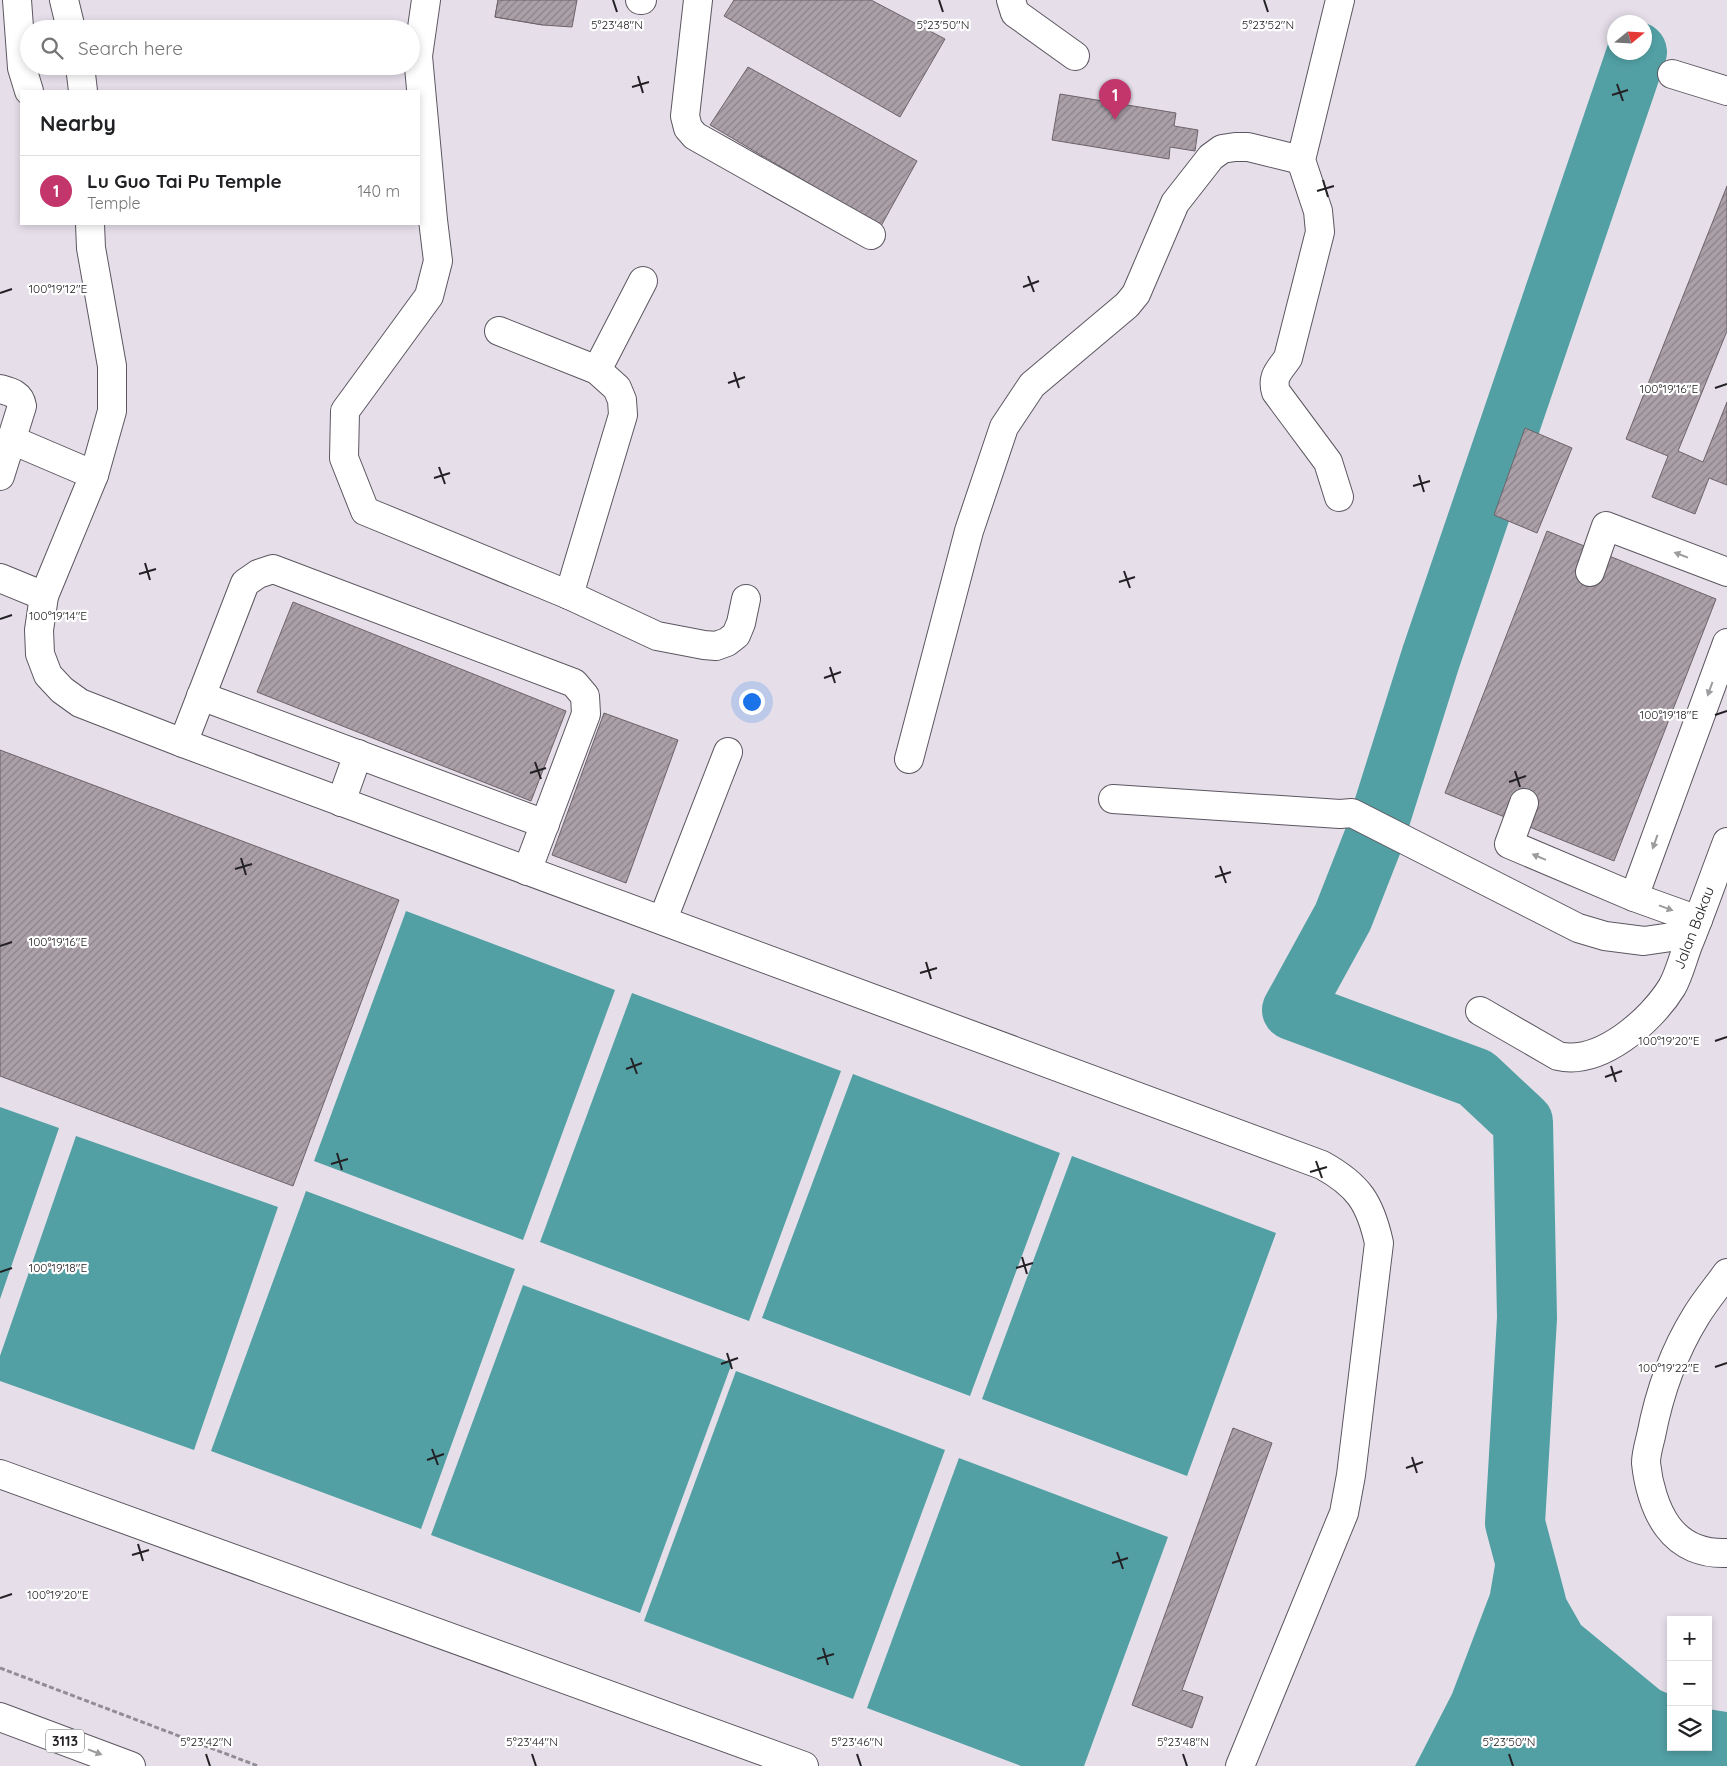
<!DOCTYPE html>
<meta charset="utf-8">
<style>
:root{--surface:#fff;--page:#f6f6f6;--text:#202124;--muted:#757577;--line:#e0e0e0;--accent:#c2366c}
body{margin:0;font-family:Quicksand,sans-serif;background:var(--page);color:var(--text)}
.controls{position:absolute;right:15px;bottom:15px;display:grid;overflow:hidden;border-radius:0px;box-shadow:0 2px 8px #0003}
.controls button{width:45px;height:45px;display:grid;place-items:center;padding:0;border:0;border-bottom:1px solid var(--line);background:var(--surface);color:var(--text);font:25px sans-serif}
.compass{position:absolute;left:1607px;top:15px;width:45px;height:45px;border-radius:50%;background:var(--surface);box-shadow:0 2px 8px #0003;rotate:72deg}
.you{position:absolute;left:751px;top:701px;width:18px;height:18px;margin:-12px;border:4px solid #fff;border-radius:50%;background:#1a73e8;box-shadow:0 0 0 8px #1a73e833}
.badge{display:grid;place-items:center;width:32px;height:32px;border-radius:50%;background:var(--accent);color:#fff;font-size:16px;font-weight:700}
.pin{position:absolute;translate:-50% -41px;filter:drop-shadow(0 1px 2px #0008)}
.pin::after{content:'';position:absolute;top:26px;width:18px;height:15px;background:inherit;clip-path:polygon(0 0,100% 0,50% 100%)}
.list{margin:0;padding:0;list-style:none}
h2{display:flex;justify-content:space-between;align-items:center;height:65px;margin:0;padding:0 20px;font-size:21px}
h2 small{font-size:16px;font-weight:400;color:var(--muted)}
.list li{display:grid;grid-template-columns:32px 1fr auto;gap:15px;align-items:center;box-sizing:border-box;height:70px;padding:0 20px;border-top:1px solid var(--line)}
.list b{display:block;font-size:19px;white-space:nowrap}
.list p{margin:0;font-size:16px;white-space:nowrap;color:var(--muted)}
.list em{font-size:16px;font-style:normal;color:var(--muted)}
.icon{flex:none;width:28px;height:28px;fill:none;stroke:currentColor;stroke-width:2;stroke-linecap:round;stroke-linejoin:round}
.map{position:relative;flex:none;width:1727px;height:1766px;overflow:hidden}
.search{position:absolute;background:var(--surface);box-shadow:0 2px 8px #0003;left:20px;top:20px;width:400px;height:55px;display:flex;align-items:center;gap:12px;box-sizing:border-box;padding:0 18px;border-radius:28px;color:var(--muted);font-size:19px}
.panel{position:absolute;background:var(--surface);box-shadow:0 2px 8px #0003;left:20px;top:90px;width:400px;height:135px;border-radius:0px}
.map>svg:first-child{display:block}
</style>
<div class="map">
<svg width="1727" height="1766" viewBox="0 0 1727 1766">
<defs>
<pattern id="building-hatch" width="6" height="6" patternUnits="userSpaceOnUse" patternTransform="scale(1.25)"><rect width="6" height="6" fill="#aba0a8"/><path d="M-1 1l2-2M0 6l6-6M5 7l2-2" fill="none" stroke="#8b8289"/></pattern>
</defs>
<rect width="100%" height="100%" fill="#e6dfea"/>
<g fill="#52a0a4">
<polygon points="406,911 615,990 523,1240 314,1161"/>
<polygon points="632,993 841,1071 749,1321 540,1242"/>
<polygon points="853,1074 1060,1153 970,1396 762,1318"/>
<polygon points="0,1107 59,1128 0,1299"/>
<polygon points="76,1136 278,1207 194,1450 0,1381 0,1356"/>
<polygon points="1072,1156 1276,1233 1187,1476 982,1399"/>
<polygon points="306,1191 515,1269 421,1529 211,1451"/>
<polygon points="523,1285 732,1363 640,1613 431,1535"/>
<polygon points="736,1371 945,1450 853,1699 644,1621"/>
<polygon points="959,1458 1168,1537 1084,1766 1021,1766 867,1708"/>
<polygon points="1515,1523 1528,1532 1581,1625 1660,1690 1671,1695 1671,1747 1708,1747 1708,1709 1727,1712 1727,1766 1415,1766 1452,1694 1490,1594 1502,1524"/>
</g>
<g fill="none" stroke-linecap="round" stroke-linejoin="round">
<polyline stroke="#52a0a4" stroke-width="60" points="1536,1602 1515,1523 1527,1318 1523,1122 1476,1078 1292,1010 1343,917 1374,838 1431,657 1637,52"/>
</g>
<g fill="url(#building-hatch)" stroke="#6d636a">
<polygon points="498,0 547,0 543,25 495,17"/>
<polygon points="498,0 577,0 572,27 543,25 495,17"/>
<polygon points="734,0 871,0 945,39 900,117 724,16"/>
<polygon points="748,67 917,161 881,226 710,125"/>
<polygon points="1060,94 1176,113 1174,126 1198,130 1195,151 1170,147 1169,159 1052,140"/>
<polygon points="1727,186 1727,331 1678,451 1703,462 1727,402 1727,485 1709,478 1695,514 1652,497 1668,456 1626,439"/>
<polygon points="1525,428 1572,448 1537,533 1494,515"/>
<polygon points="1547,531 1716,599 1614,861 1445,793"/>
<polygon points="293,602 566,711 531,801 257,692"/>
<polygon points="604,713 678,740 626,883 552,855"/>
<polygon points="0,750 399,900 293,1186 0,1076"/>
<polygon points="1233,1428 1272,1443 1182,1690 1203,1697 1192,1728 1132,1705"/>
</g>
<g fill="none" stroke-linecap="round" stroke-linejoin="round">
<defs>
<g id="minor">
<polyline points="17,0 22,68 29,91"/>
<polyline points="64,0 71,29"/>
<polyline points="426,0 418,56 433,220 438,261 429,296 345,411 344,458 365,511 569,595 657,636 704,645 716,646 727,642 736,635 741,623 746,599"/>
<polyline points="640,0 642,0"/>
<polyline points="698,0 685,116 688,128 695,136 871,235"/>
<polyline points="1011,0 1015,13 1075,56"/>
<polyline points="80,66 83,91"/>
<polyline points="1672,74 1727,91"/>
<path d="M90 224 91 248 112 366V411L94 475 44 596 39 630 40 654 48 675 62 690 80 703 183 743 1322 1165C1358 1185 1370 1202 1379 1243L1351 1475 1344 1513 1240 1766"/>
<polyline points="499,331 597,370 617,388 622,400 623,415 569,595"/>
<polyline points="597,370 643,281"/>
<path d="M0 389C11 392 20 394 22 406L0 476"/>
<polyline points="12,440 94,475"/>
<path d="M1339 497 1328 462 1276 392C1271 376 1280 370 1288 358L1320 232 1318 211 1301 160 1340 0"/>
<polyline points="1590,572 1606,526 1727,572"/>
<polyline points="0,578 44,596"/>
<polyline points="201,696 545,824"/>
<polyline points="183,743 245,583 258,574 273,569 574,683 585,696 586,714 527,871"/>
<polyline points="909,759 969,531 1004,427 1032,385 1127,305 1136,294 1175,203 1211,157 1222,149 1235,147 1248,147 1301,160"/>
<polyline points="1113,799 1340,814 1352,813 1578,928 1605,936 1644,941 1692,934"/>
<polyline points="341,802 358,754"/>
<polyline points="1524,803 1509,844 1634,897 1727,643"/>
<polyline points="1634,897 1698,920"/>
<polyline points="663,919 728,752"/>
<path d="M1480 1011 1558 1056C1600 1066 1651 1021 1672 987 1679 975 1683 958 1688 945 1702 911 1714 876 1727 842"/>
<path d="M1727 1273C1717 1287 1705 1301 1696 1316 1673 1353 1659 1394 1651 1436 1649 1444 1646 1454 1646 1463 1648 1483 1655 1510 1668 1527 1682 1546 1703 1554 1727 1553"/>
<polyline points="0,1474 804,1766"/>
</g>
<polyline id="highway" points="0,1717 131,1766"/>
</defs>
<use href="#minor" stroke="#5c5660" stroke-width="30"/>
<use href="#highway" stroke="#5c5660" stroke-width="30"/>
<polyline stroke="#928d95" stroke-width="3" stroke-dasharray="5 2.5" stroke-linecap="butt" points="0,1668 258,1766"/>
<use href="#minor" stroke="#fff" stroke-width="28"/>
<use href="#highway" stroke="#fff" stroke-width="28"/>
</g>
<defs><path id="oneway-solid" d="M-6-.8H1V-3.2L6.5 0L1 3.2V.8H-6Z" transform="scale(1.25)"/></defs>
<g fill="#9c9b9d">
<use href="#oneway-solid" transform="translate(1681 555) rotate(-159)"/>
<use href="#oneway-solid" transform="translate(1710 689) rotate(110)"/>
<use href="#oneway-solid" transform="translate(1655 842) rotate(110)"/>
<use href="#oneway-solid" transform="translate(1539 857) rotate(-157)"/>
<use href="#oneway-solid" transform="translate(1666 908) rotate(20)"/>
<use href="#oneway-solid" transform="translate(95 1752) rotate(21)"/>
</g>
<path fill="none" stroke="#242125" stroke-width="2" d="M613 0 617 12M939 0 943 12M1264 0 1268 12M638 76 643 93M1617 84 1623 101M632 87 649 82M1612 95 1628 90M1323 180 1328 197M1317 191 1334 186M1028 276 1034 292M1023 287 1039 281M0 293 12 289M734 372 739 388M728 383 745 377M1715 388 1727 384M439 467 445 484M1419 475 1424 492M434 478 450 473M1413 486 1430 481M145 563 150 580M1124 571 1130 588M139 574 156 569M1119 582 1135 577M0 619 12 615M830 667 835 683M824 678 841 672M1715 715 1727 711M535 762 541 779M1515 771 1520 787M530 773 546 768M1509 782 1526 776M241 858 246 875M1220 866 1226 883M235 869 252 864M1215 877 1231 872M0 946 12 942M926 962 931 979M920 973 937 968M1715 1041 1727 1037M631 1058 637 1074M1611 1066 1616 1082M626 1069 642 1063M1605 1077 1622 1071M337 1153 342 1170M1316 1161 1322 1178M331 1164 348 1159M1310 1172 1327 1167M1022 1257 1027 1274M1016 1268 1033 1263M0 1272 12 1268M727 1353 732 1369M721 1364 738 1358M1715 1367 1727 1363M432 1449 438 1465M1412 1457 1417 1473M427 1460 444 1454M1406 1468 1423 1462M138 1544 143 1561M1117 1552 1123 1569M132 1555 149 1550M1112 1563 1128 1558M0 1598 12 1594M823 1648 828 1665M817 1659 834 1654M206 1754 210 1766M532 1754 536 1766M857 1754 861 1766M1183 1754 1187 1766M1509 1754 1513 1766"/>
<g text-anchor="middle" stroke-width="4.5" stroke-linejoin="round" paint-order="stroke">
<rect fill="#fff" stroke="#666466" stroke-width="1" x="46" y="1729.5" width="38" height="23" rx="4"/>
<g font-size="14" font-weight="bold" fill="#242125">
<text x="65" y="1746">3113</text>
</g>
<g font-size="15" fill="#242125" stroke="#fff">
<text transform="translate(1694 928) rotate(-69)" y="5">Jalan Bakau</text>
</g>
</g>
<g font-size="12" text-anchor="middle" fill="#242125" stroke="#fff" stroke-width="4.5" stroke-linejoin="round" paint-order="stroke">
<text x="617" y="29">5°23'48"N</text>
<text x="943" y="29">5°23'50"N</text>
<text x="1268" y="29">5°23'52"N</text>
<text x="58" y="293">100°19'12"E</text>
<text x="1669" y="393">100°19'16"E</text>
<text x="58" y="620">100°19'14"E</text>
<text x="1669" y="719">100°19'18"E</text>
<text x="58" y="946">100°19'16"E</text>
<text x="1669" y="1045">100°19'20"E</text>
<text x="58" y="1272">100°19'18"E</text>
<text x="1669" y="1372">100°19'22"E</text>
<text x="58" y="1599">100°19'20"E</text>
<text x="206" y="1746">5°23'42"N</text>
<text x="532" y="1746">5°23'44"N</text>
<text x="857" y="1746">5°23'46"N</text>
<text x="1183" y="1746">5°23'48"N</text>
<text x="1509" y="1746">5°23'50"N</text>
</g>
</svg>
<div class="controls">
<button>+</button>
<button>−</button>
<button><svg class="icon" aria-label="layers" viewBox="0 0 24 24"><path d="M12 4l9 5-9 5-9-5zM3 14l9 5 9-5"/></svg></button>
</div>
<svg class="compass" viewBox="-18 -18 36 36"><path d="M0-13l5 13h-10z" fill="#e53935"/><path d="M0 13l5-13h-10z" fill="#757577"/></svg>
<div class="you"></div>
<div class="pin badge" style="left:1115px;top:120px">1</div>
<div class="search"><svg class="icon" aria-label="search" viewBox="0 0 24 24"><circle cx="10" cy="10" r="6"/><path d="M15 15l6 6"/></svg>Search here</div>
<section class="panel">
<h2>Nearby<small></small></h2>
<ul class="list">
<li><span class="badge">1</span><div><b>Lu Guo Tai Pu Temple</b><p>Temple</p></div><em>140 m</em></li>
</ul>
</section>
</div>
